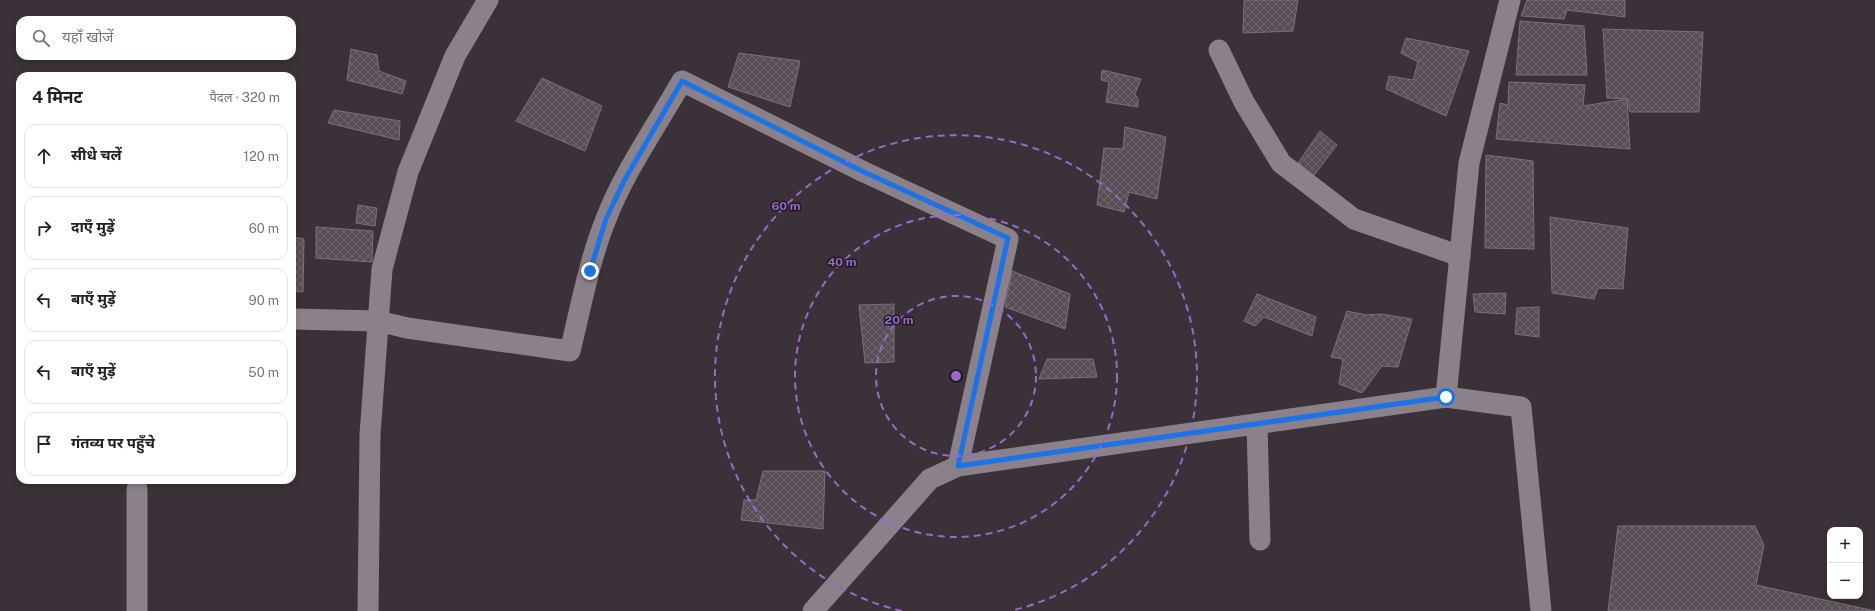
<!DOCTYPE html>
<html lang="hi">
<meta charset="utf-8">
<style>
:root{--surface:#fff;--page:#f6f6f6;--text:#222;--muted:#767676;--line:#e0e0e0}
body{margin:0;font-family:"Public Sans","Noto Sans Devanagari",sans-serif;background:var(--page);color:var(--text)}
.controls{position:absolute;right:12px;bottom:12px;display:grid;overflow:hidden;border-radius:8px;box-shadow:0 2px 6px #0003}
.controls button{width:36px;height:36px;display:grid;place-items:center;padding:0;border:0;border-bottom:1px solid var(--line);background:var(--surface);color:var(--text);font:20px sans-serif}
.stop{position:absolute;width:12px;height:12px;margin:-9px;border:3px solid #1a73e8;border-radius:50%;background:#fff}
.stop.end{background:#1a73e8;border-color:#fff;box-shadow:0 1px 4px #0008}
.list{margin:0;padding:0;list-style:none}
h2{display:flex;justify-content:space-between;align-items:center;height:52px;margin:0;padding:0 16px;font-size:17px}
h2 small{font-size:13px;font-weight:400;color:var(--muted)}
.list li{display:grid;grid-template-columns:26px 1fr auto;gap:12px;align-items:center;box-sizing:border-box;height:64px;margin:0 8px 8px;padding:0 8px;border:1px solid var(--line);border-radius:12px}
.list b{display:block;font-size:15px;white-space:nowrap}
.list em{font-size:13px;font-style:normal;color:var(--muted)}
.icon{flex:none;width:22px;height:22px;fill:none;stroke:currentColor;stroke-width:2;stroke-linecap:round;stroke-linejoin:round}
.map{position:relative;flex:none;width:1875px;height:611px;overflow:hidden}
.search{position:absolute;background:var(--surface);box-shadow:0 2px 6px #0003;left:16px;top:16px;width:280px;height:44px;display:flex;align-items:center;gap:10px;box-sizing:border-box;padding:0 14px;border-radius:12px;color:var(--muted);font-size:15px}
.panel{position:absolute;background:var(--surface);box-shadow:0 2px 6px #0003;left:16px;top:72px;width:280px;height:412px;border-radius:12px}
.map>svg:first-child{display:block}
</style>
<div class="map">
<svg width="1875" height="611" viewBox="0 0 1875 611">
<defs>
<pattern id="building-cross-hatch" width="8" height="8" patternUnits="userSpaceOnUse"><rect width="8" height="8" fill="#584e56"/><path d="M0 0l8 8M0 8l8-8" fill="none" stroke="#70686f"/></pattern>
</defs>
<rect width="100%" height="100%" fill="#3b3239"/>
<g fill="url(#building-cross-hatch)" stroke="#7b7179">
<polygon points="1244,0 1298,0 1293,31 1243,33"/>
<polygon points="1527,0 1625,0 1625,17 1567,10 1564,19 1521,16"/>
<polygon points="1520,21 1584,26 1587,75 1516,75"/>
<polygon points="1603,29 1703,32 1699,112 1630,112 1627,99 1607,98"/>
<polygon points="1406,38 1469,51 1446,116 1386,89 1389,76 1413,80 1418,62 1401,53"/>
<polygon points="351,49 377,55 379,71 406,81 402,94 347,80"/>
<polygon points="739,53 800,61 790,107 728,87"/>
<polygon points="1102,70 1141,79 1135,94 1138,99 1138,107 1106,102 1109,82 1101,80"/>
<polygon points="542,78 602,106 585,151 516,121"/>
<polygon points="1509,82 1585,85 1583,106 1627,99 1630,149 1496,139 1500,103 1508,105"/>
<polygon points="334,110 400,121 399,140 328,123"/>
<polygon points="1125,127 1166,137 1157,199 1129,192 1124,212 1097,205 1104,148 1123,149"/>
<polygon points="1320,131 1337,145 1311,179 1298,163"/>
<polygon points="1486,155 1533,161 1534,249 1485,248"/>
<polygon points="358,205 377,208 375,226 356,223"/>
<polygon points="1550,217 1628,228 1623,289 1598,288 1594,299 1552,293"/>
<polygon points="316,227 373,231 372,262 316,258"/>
<polygon points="292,237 304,239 303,292 292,291"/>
<polygon points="1012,271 1070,294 1065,329 1005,307"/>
<polygon points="1506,293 1505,314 1475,312 1473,294"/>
<polygon points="1257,294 1316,317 1312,336 1264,317 1255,326 1244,321"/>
<polygon points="894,304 894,362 865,363 859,305"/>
<polygon points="1539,307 1539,337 1515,334 1517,308"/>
<polygon points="1347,311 1366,315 1381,314 1412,319 1398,367 1382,366 1362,393 1339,384 1343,359 1331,357"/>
<polygon points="1047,359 1093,359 1097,377 1039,379"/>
<polygon points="763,471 825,471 823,529 741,520 744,500 756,500"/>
<polygon points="1618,526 1755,526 1764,545 1756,585 1875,611 1608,611"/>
</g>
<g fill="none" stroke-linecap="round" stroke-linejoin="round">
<g stroke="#8b818a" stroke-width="21">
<polyline points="1219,50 1244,102 1281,163 1354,219 1460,256"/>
<path d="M292 319 378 321 407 328 570 351C581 307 589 261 606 219 624 172 657 125 682 81L862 171 1008 239 958 466"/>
<polyline points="1446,397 1521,407 1541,611"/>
<polyline points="1257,424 1260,540"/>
<polyline points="137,489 137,611"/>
<polyline points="368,611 370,435 382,269 408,172 455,56 488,0"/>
<polyline points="813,611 930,479 958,466 1446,397 1469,163 1510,0"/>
</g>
</g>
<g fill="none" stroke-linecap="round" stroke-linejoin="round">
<polyline stroke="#1a73e8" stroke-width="5" points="590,271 606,219 624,181 682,81 862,171 1008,238 958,466 1446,397"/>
</g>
<g fill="none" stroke="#9e65cd" stroke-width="2" stroke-dasharray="7 5">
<circle cx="956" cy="376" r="80"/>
<circle cx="956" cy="376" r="161"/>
<path d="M902 611A241 241 0 1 1 1010 611"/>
</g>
<circle cx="956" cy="376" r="6" fill="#9e65cd" stroke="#1f1b1f" stroke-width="2"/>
<g font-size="12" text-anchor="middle" font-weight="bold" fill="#9e65cd" stroke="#1f1b1f" stroke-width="3" stroke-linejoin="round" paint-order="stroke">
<text x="786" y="210">60 m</text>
<text x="842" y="266">40 m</text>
<text x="899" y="324">20 m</text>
</g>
</svg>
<div class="controls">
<button>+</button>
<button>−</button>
</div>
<div class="stop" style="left:1446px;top:397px"></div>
<div class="stop end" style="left:590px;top:271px"></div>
<div class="search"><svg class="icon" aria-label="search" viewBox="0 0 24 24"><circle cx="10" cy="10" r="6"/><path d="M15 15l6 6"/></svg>यहाँ खोजें</div>
<section class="panel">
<h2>4 मिनट<small>पैदल · 320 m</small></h2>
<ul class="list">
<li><svg class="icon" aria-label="ahead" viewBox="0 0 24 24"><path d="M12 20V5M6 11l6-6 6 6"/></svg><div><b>सीधे चलें</b></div><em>120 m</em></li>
<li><svg class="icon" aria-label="right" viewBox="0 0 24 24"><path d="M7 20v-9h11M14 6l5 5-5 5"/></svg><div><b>दाएँ मुड़ें</b></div><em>60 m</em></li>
<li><svg class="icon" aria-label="left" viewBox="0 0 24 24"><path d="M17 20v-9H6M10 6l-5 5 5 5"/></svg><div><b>बाएँ मुड़ें</b></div><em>90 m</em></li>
<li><svg class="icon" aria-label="left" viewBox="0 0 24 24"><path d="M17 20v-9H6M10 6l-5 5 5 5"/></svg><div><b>बाएँ मुड़ें</b></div><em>50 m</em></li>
<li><svg class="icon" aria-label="arrive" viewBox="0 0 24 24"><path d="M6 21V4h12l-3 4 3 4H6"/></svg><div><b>गंतव्य पर पहुँचे</b></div></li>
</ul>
</section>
</div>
